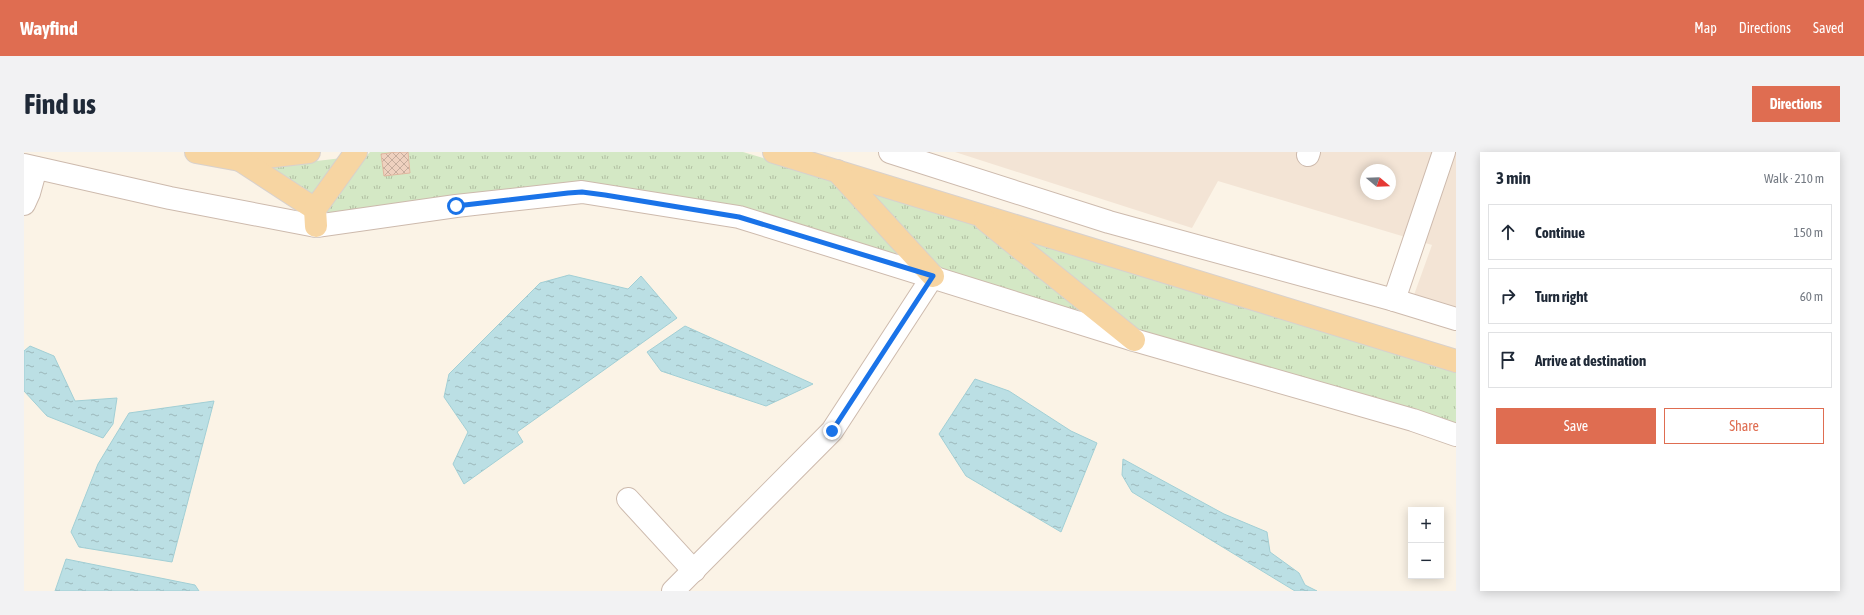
<!DOCTYPE html>
<meta charset="utf-8">
<style>
:root{--surface:#fff;--page:#f2f2f3;--text:#1f2937;--muted:#747a83;--line:#e0e1e3;--accent:#df6d51}
body{margin:0;font-family:"Asap Condensed",sans-serif;background:var(--page);color:var(--text)}
.controls{position:absolute;right:12px;bottom:12px;display:grid;overflow:hidden;border-radius:0px;box-shadow:0 2px 10px #0003}
.controls button{width:36px;height:36px;display:grid;place-items:center;padding:0;border:0;border-bottom:1px solid var(--line);background:var(--surface);color:var(--text);font:20px sans-serif}
.compass{position:absolute;left:1336px;top:12px;width:36px;height:36px;border-radius:50%;background:var(--surface);box-shadow:0 2px 10px #0003;rotate:109deg}
.stop{position:absolute;width:12px;height:12px;margin:-9px;border:3px solid #1a73e8;border-radius:50%;background:#fff}
.stop.end{background:#1a73e8;border-color:#fff;box-shadow:0 1px 4px #0008}
.list{margin:0;padding:0;list-style:none}
h2{display:flex;justify-content:space-between;align-items:center;height:52px;margin:0;padding:0 16px;font-size:17px}
h2 small{font-size:13px;font-weight:400;color:var(--muted)}
.list li{display:grid;grid-template-columns:26px 1fr auto;gap:12px;align-items:center;box-sizing:border-box;height:56px;margin:0 8px 8px;padding:0 8px;border:1px solid var(--line);border-radius:0px}
.list b{display:block;font-size:15px;white-space:nowrap}
.list em{font-size:13px;font-style:normal;color:var(--muted)}
.actions{display:flex;gap:8px;padding:12px 16px}
.actions a{flex:1;padding:9px 0;border:1px solid var(--accent);border-radius:0px;text-align:center;font-size:14px;color:var(--accent)}
.actions .main{background:var(--accent);color:#fff}
.icon{flex:none;width:22px;height:22px;fill:none;stroke:currentColor;stroke-width:2;stroke-linecap:round;stroke-linejoin:round}
.map{position:relative;flex:none;width:1432px;height:439px;overflow:hidden;border-radius:0px}
header{display:flex;align-items:center;gap:24px;box-sizing:border-box;height:56px;padding:0 20px;background:var(--accent);color:#fff}
header strong{font-size:19px}
nav{display:flex;gap:22px;margin-inline-start:auto;font-size:14px}
.intro{display:flex;align-items:center;justify-content:space-between;box-sizing:border-box;height:96px;padding:0 24px}
h1{margin:0;font-size:28px}
.button{padding:10px 18px;border-radius:0px;background:var(--accent);color:#fff;font-size:14px;font-weight:700}
main{display:flex;gap:24px;padding:0 24px}
aside{flex:1;background:var(--surface);border-radius:0px;box-shadow:0 2px 10px #0003}
.map>svg:first-child{display:block}
</style>
<header>
<strong>Wayfind</strong>
<nav><a>Map</a><a>Directions</a><a>Saved</a></nav>
</header>
<div class="intro"><h1>Find us</h1><a class="button">Directions</a></div>
<main>
<div class="map">
<svg width="1432" height="439" viewBox="0 0 1432 439">
<defs>
<pattern id="grass-tufts" width="24" height="20" patternUnits="userSpaceOnUse"><rect width="24" height="20" fill="#d4e8c5"/><path d="M3 7l-1-3M5 7V3M7 7l1-3M15 17l-1-3M17 17v-4M19 17l1-3" fill="none" stroke="#b1bfa2"/></pattern>
<pattern id="water-ripples" width="26" height="14" patternUnits="userSpaceOnUse"><rect width="26" height="14" fill="#bbdfe4"/><path d="M2 4q2-2 4 0t4 0M15 11q2-2 4 0t4 0" fill="none" stroke="#9db8bb"/></pattern>
<pattern id="building-cross-hatch" width="8" height="8" patternUnits="userSpaceOnUse"><rect width="8" height="8" fill="#efd1bf"/><path d="M0 0l8 8M0 8l8-8" fill="none" stroke="#c6ad9d"/></pattern>
</defs>
<rect width="100%" height="100%" fill="#fbf3e6"/>
<path fill="#f3e4d5" fill-rule="evenodd" d="M931 0H1432V157L1390 143 1408 93 1194 29 1168 76ZM1342 18H1366V42H1342Z"/>
<g fill="url(#grass-tufts)">
<path d="M346 0H719L812 28 894 113 560 33 300 66C310 39 327 20 346 0Z"/>
<polygon points="318,6 291,45 242,15"/>
<polygon points="837,31 938,63 1075,170 912,120"/>
<polygon points="998,87 1432,220 1432,274 1117,183"/>
</g>
<g fill="url(#water-ripples)" stroke="#a2cfd5">
<polygon points="545,123 604,137 617,124 653,166 493,280 499,290 440,332 429,312 444,280 420,245 425,222 516,131"/>
<polygon points="661,174 789,232 742,254 637,219 623,200"/>
<polygon points="6,194 30,204 51,249 93,246 89,272 79,286 23,264 0,239 0,199"/>
<polygon points="951,227 985,239 1047,279 1073,291 1037,380 942,324 915,282"/>
<polygon points="190,249 148,410 55,395 47,380 74,312 105,261"/>
<polygon points="1099,307 1200,362 1243,380 1246,400 1275,421 1281,433 1293,439 1271,439 1108,340 1098,323"/>
<polygon points="42,407 171,433 175,439 31,439"/>
</g>
<polygon fill="url(#building-cross-hatch)" stroke="#e1b7a0" points="373,0 384,0 386,21 360,24 357,2"/>
<g fill="none" stroke-linecap="round" stroke-linejoin="round">
<defs>
<g id="minor">
<polyline points="866,0 1085,70 1370,148 1432,167"/>
<polyline points="1284,3 1285,0"/>
<polyline points="0,13 146,46 292,74 432,54 558,40 715,65 1110,188 1389,268 1432,283"/>
<polyline points="0,52 5,41 12,16"/>
<polyline points="1370,148 1420,0"/>
<polyline points="604,347 670,419"/>
<polyline points="649,439 808,279 909,124"/>
</g>
<g id="major">
<polyline points="172,0 216,8 285,0"/>
<polyline points="750,0 1432,209"/>
<polyline points="216,8 291,57"/>
<polyline points="813,19 909,124"/>
<polyline points="961,68 1110,188"/>
<polyline points="292,74 291,57 332,0"/>
</g>
</defs>
<use href="#minor" stroke="#cdbaad" stroke-width="24"/>
<use href="#major" stroke="#d8d1cd" stroke-width="24"/>
<use href="#minor" stroke="#fff" stroke-width="22"/>
<use href="#major" stroke="#f7d5a2" stroke-width="22"/>
</g>
<g fill="none" stroke-linecap="round" stroke-linejoin="round">
<polyline stroke="#1a73e8" stroke-width="5" points="432,54 544,41 558,40 581,43 715,65 909,124 808,279"/>
</g>
</svg>
<div class="controls">
<button>+</button>
<button>−</button>
</div>
<svg class="compass" viewBox="-18 -18 36 36"><path d="M0-13l5 13h-10z" fill="#e53935"/><path d="M0 13l5-13h-10z" fill="#747a83"/></svg>
<div class="stop" style="left:432px;top:54px"></div>
<div class="stop end" style="left:808px;top:279px"></div>
</div>
<aside>
<h2>3 min<small>Walk · 210 m</small></h2>
<ul class="list">
<li><svg class="icon" aria-label="ahead" viewBox="0 0 24 24"><path d="M12 20V5M6 11l6-6 6 6"/></svg><div><b>Continue</b></div><em>150 m</em></li>
<li><svg class="icon" aria-label="right" viewBox="0 0 24 24"><path d="M7 20v-9h11M14 6l5 5-5 5"/></svg><div><b>Turn right</b></div><em>60 m</em></li>
<li><svg class="icon" aria-label="arrive" viewBox="0 0 24 24"><path d="M6 21V4h12l-3 4 3 4H6"/></svg><div><b>Arrive at destination</b></div></li>
</ul>
<div class="actions"><a class="main">Save</a><a>Share</a></div>
</aside>
</main>
